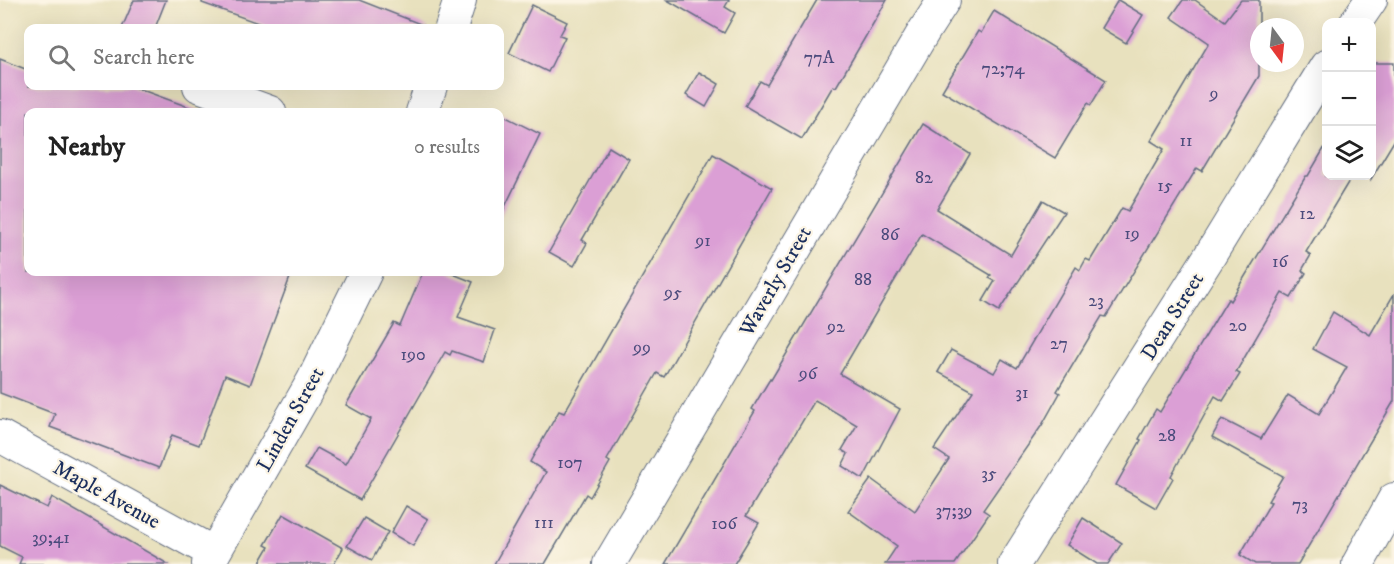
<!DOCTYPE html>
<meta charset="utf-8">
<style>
:root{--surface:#fff;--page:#f2f2f2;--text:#222;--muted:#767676;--line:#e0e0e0}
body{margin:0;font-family:"IM FELL DW Pica",serif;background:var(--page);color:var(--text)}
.controls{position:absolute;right:18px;top:18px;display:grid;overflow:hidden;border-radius:12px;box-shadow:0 6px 24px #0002}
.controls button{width:54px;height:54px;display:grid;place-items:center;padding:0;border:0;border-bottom:2px solid var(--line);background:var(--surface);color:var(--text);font:30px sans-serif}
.compass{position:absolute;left:1250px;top:18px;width:54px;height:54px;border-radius:50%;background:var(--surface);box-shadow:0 6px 24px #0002;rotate:165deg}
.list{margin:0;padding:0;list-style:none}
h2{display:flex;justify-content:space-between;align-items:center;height:78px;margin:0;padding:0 24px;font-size:26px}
h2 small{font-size:20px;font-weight:400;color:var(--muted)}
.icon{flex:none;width:33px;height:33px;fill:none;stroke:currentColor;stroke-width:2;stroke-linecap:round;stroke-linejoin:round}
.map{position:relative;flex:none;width:1394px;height:564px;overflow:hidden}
.search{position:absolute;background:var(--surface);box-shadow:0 6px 24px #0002;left:24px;top:24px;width:480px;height:66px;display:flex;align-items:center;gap:15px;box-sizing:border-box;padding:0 21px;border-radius:12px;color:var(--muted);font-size:22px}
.panel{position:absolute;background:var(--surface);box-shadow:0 6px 24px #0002;left:24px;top:108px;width:480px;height:168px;border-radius:12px}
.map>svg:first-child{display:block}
</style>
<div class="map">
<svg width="1394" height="564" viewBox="0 0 1394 564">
<rect width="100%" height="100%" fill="#fcf5e5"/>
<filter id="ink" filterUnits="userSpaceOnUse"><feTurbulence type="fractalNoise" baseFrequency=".0167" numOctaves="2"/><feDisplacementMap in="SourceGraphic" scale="12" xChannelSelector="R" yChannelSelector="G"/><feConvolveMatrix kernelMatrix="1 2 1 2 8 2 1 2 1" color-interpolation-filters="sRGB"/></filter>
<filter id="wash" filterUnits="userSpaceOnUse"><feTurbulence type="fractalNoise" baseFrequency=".008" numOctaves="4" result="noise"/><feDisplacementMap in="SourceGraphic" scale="24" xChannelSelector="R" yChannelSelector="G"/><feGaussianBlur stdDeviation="1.35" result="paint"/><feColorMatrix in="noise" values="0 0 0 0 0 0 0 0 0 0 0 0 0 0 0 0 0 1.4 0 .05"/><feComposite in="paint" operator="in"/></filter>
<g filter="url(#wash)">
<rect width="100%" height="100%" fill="#e8e1be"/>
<g id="blocks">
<g fill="#db9fd5">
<polygon points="134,0 166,0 155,28 122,28"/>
<polygon points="202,0 359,0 428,27 427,28 272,28 202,3"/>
<polygon points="667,0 729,0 725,7 735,13 724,33"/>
<polygon points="817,0 887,0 836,87 833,86 802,139 745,106 760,81 767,85"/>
<polygon points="1118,0 1143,15 1126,43 1101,28"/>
<polygon points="1183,0 1195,0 1225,21 1241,0 1259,0 1259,76 1202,171 1197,168 1106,317 1102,316 1057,391 1060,393 1042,425 983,510 989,514 955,564 885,564 897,546 848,511 871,479 915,511 949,459 934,449 973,391 938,372 951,350 994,373 1002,359 1017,368 1076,267 1080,270 1086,259 1090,261 1122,208 1128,211 1164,149 1151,141 1209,43 1171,17"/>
<polygon points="532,5 567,22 560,35 565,37 548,72 509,53"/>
<polygon points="994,11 1106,80 1091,105 1088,103 1055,158 942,91 978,31 981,33"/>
<polygon points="0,59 28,70 28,86 131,86 197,110 197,112 28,112 28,272 292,272 250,385 225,375 199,445 172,435 159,468 50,427 55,414 0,393"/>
<polygon points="1371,63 1394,63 1394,141 1371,179"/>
<polygon points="699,72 719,84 706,107 686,95"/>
<polygon points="500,114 540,134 500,217"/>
<polygon points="923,124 970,154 937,209 1011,255 1043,200 1064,212 999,311 983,301 995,281 989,278 991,275 922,234 840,374 900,409 863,479 842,466 848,454 842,450 857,425 815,400 746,516 759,523 734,564 665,564 755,411 752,409 770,379 771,380"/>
<polygon points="1326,145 1326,176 1352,176 1306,252 1311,255 1302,270 1306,273 1291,298 1282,293 1236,372 1240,374 1223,401 1215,396 1171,476 1173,478 1156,508 1116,485 1141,440 1139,439 1156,409 1160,412 1228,299 1230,301 1306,176 1308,176"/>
<polygon points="609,147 629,159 582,240 587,243 574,266 549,252"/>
<polygon points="713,154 772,188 664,377 657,373 607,460 610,462 590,497 586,494 545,564 494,564 546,472 530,462 559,411 564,413"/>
<polygon points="423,272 448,272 473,282 458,317 495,330 484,362 452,351 450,355 445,352 360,500 305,469 317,448 346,464 371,419 346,405 394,323 400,326"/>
<polygon points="1394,294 1394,401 1298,564 1255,564 1240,555 1271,502 1268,501 1283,476 1212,437 1222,419 1261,439 1288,395 1319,414 1347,367 1313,349 1333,312 1370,335"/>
<polygon points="0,485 47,508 52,497 168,564 19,564 22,557 0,546"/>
<polygon points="406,506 428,519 413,546 391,533"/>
<polygon points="283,514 343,548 334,564 259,564 269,547 265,545"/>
<polygon points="364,518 388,532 372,560 347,546"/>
<polygon points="1083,518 1122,543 1108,564 1097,564 1067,545"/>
</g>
</g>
</g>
<g filter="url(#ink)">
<use href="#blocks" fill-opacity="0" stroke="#636d80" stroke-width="1.5"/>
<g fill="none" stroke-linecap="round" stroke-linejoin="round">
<defs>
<g id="minor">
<polyline points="1356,22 1371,0"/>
<polyline points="451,28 460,0"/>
<polyline points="199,86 270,112"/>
<polyline points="422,112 431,86"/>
<polyline points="0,436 214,553"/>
<polyline points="208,564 312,382 366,272"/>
<polyline points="609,564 924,31 944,0"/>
<polyline points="1014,564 1209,257 1326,66"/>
<polyline points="1358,564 1394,499"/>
</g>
</defs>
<use href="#minor" stroke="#636d80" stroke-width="34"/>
<use href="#minor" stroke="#fff" stroke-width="32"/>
</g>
</g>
<g text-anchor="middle" stroke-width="4.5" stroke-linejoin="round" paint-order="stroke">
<g font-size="18" fill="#4b4b7c">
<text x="819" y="63">77A</text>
<text x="1003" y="74">72;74</text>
<text x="1214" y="99">9</text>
<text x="1186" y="146">11</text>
<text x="924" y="183">82</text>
<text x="1165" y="191">15</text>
<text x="1307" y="219">12</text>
<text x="1132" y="239">19</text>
<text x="890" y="240">86</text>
<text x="703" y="246">91</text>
<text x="1280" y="267">16</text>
<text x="863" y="285">88</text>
<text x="673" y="298">95</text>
<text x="1096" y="306">23</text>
<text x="1238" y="331">20</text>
<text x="836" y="332">92</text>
<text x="1059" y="349">27</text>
<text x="642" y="353">99</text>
<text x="413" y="360">190</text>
<text x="808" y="379">96</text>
<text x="1022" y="398">31</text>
<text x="1167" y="441">28</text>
<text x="570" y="468">107</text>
<text x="989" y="479">35</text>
<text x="1300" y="510">73</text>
<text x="954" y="516">37;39</text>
<text x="544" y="528">111</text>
<text x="724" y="529">106</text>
<text x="51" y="543">39;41</text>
</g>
<g font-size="21" fill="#1b2f5e" stroke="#fcf5e5">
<text transform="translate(775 281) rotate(-60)" y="7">Waverly Street</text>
<text transform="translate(1172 316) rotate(-58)" y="7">Dean Street</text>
<text transform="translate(290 419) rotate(-61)" y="7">Linden Street</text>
<text transform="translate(107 494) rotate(29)" y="7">Maple Avenue</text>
</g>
</g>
</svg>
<div class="controls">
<button>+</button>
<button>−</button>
<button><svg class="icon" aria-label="layers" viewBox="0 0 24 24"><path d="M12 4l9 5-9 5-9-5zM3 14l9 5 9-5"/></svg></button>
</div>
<svg class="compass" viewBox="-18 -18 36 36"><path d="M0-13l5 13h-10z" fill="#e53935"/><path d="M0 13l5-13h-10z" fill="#767676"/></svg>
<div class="search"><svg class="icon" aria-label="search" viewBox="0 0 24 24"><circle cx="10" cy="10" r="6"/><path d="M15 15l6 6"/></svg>Search here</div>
<section class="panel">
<h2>Nearby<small>0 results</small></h2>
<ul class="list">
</ul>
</section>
</div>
